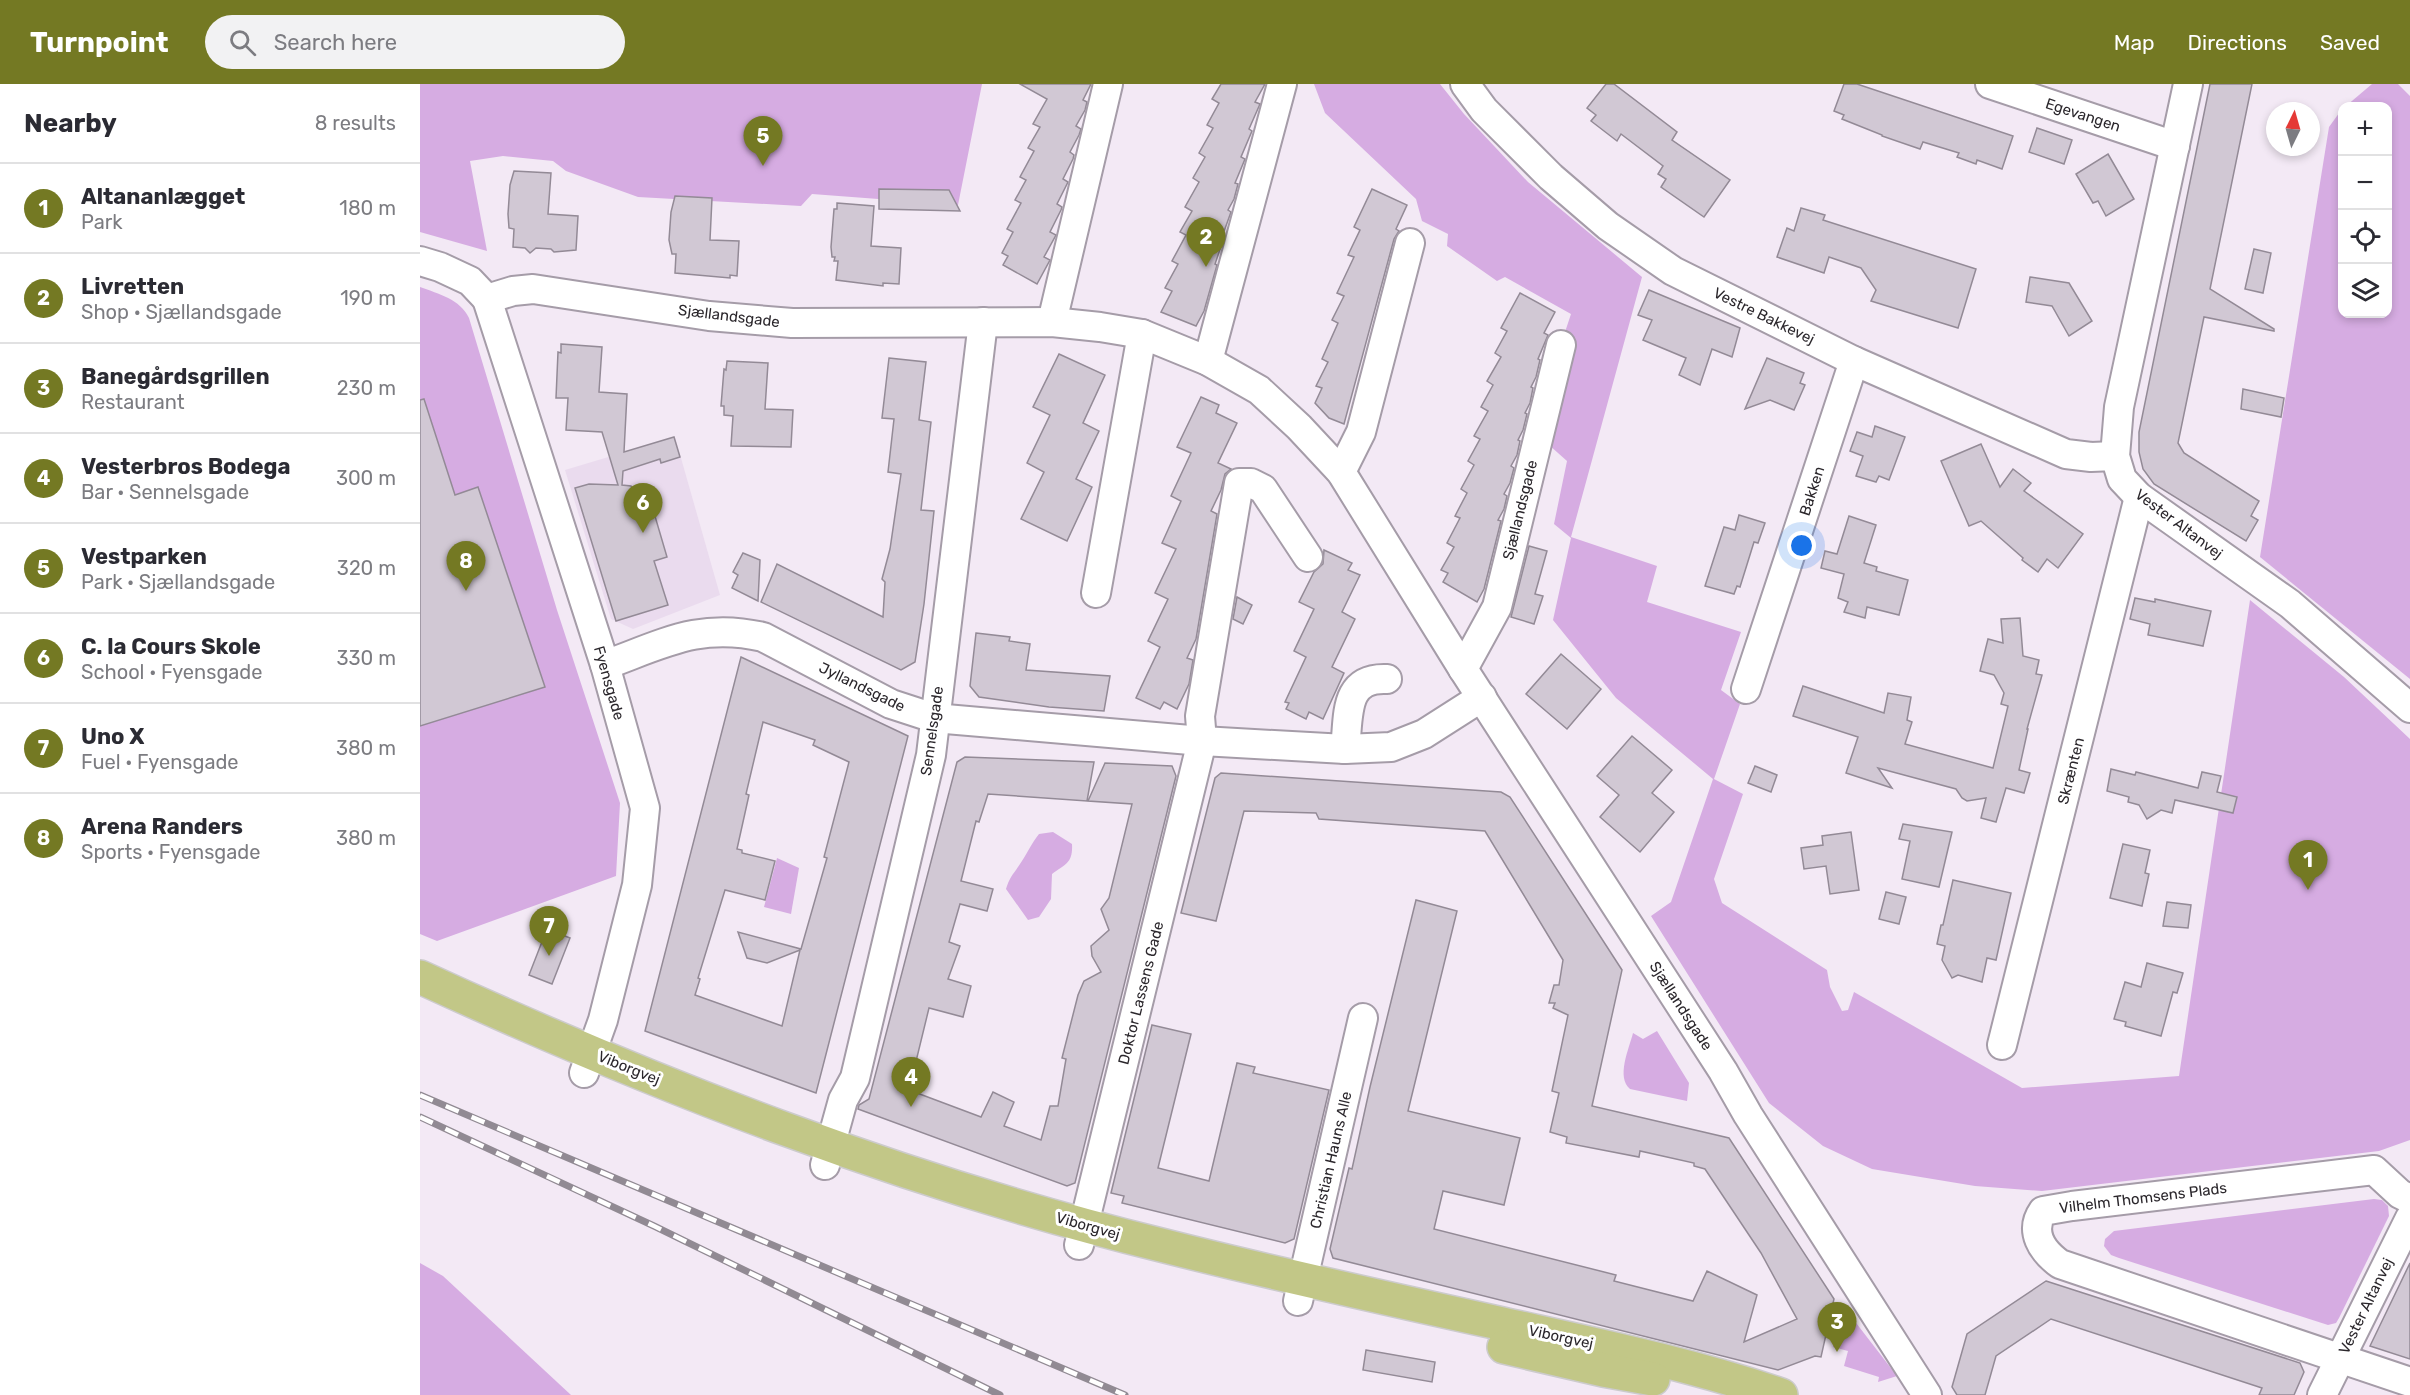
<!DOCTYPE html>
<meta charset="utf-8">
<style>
:root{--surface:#fff;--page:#f2f2f3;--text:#2b2b33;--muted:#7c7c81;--line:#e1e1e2;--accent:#747923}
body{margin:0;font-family:Rubik,sans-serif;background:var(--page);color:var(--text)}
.controls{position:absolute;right:18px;top:18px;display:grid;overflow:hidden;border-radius:12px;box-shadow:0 3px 9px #0003}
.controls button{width:54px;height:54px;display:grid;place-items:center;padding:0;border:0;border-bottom:2px solid var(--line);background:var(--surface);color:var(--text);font:30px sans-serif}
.compass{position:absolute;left:1846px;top:18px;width:54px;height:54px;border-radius:50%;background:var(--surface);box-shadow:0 3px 9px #0003;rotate:5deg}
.you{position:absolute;left:1382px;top:462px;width:21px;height:21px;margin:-15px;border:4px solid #fff;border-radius:50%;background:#1a73e8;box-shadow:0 0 0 9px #1a73e833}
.badge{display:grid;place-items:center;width:39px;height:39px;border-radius:50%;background:var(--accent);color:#fff;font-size:20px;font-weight:700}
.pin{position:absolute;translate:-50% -50px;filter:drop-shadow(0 2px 3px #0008)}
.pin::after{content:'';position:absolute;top:32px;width:21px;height:18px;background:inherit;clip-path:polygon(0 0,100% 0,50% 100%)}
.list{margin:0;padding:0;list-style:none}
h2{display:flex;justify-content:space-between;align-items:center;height:78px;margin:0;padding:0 24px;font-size:26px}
h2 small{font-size:20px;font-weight:400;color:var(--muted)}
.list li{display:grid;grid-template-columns:39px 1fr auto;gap:18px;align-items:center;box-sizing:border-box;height:90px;padding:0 24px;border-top:2px solid var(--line)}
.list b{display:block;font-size:22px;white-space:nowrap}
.list p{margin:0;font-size:20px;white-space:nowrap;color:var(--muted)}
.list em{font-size:20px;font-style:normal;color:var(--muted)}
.icon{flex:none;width:33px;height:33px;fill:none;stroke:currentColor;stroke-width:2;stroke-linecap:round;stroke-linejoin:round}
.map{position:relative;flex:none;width:1990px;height:1311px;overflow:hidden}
header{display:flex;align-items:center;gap:36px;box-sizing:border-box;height:84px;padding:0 30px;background:var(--accent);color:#fff}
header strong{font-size:28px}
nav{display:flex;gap:33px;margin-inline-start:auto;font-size:21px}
.search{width:420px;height:54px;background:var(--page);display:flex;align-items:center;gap:15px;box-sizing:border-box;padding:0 21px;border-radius:33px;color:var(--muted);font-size:22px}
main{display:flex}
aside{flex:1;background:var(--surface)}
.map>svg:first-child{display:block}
</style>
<header>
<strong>Turnpoint</strong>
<div class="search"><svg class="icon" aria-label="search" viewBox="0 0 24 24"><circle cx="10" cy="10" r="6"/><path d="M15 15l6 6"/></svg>Search here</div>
<nav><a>Map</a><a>Directions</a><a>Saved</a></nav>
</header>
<main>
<aside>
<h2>Nearby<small>8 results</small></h2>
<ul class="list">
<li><span class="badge">1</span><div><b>Altananlægget</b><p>Park</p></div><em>180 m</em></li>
<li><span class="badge">2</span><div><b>Livretten</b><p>Shop · Sjællandsgade</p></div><em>190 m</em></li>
<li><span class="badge">3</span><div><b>Banegårdsgrillen</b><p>Restaurant</p></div><em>230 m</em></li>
<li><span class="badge">4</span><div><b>Vesterbros Bodega</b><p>Bar · Sennelsgade</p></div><em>300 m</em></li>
<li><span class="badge">5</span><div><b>Vestparken</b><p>Park · Sjællandsgade</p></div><em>320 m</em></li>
<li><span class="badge">6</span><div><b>C. la Cours Skole</b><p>School · Fyensgade</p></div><em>330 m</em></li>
<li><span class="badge">7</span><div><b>Uno X</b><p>Fuel · Fyensgade</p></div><em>380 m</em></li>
<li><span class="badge">8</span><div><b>Arena Randers</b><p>Sports · Fyensgade</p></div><em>380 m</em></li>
</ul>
</aside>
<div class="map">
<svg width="1990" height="1311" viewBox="0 0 1990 1311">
<rect width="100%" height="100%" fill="#f3e9f5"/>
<polygon fill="#eadbee" points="255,353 300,511 213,545 191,535 145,386"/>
<g fill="#d6ace2">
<polygon points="0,0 562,0 538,121 392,110 381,122 218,113 146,87 133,77 83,72 50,77 67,167 0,148"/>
<polygon points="894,0 1020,0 1044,30 1108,98 1222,193 1151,453 1237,482 1227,518 1321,548 1301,606 1320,620 1294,695 1323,710 1294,795 1302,819 1407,886 1410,903 1422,927 1428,926 1434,908 1602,1004 1759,992 1830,516 1924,593 1990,655 1990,1056 1959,1067 1622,1107 1555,1102 1452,1085 1403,1062 1349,1019 1231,832 1251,818 1293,695 1196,614 1133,536 1151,454 1134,440 1147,377 1129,361 1155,266 1145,248 1151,230 1085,193 1077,197 1027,162 1028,150 1002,137 996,115 905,29"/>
<polygon points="1952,0 1978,0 1990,12 1990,595 1840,473 1909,43 1922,25 1922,230 1968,230 1968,22 1926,22"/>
<path d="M0 203C19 210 40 215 49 234L137 526 200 719 196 792 17 857 0 850Z"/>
<path d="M633 748 652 760C653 779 646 780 632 790L631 815 619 833 608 836 586 805C589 794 594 789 600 780 607 770 611 760 619 750Z"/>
<polygon points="357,774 379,784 371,830 344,823"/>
<path d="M1237 947 1269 999 1267 1017 1210 1005C1196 993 1209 965 1213 949L1223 955Z"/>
<polygon points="1954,1115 1962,1116 1968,1122 1969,1132 1919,1234 1916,1239 1908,1241 1699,1174 1691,1171 1684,1162 1685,1155 1694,1147"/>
<polygon points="0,1179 23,1192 151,1311 0,1311"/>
<polygon points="1423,1222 1477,1292 1458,1298 1459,1293 1424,1282 1428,1267 1413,1263"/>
</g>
<g fill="#d1c8d4" stroke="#938a96" stroke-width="1.5" fill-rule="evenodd">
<polygon points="600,0 671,0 663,16 667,18 665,26 656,42 661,45 659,51 650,68 654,71 653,75 643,95 648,98 637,120 642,123 641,126 630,148 636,151 624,173 630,176 617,200 583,181 588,172 582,169 593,148 587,145 601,119 595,116 606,96 600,93 614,67 608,64 620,43 613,40 627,15"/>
<polygon points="801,0 845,0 835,18 840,20 829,45 832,47 821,73 825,75 815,99 818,100 814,115 808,126 811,128 802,153 804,154 795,180 797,181 784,227 776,242 741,228 752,207 745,204 758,180 752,177 766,151 760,148 772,127 765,123 779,98 773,94 785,73 779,69 793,44 787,41 799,19 792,15"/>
<polygon points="1186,0 1194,0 1257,48 1252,56 1310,96 1284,133 1241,103 1246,95 1238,90 1243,82 1201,50 1197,57 1171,37 1176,31 1167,24"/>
<polygon points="1424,0 1437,0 1593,52 1582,85 1557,76 1556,80 1537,73 1539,69 1503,58 1500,65 1462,52 1462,51 1422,35 1424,31 1414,27"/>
<polygon points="1790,0 1832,0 1790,205 1854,245 1854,247 1784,233 1758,359 1764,369 1839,417 1831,432 1838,436 1826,457 1734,400 1723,385 1719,368 1719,348"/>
<polygon points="1617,44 1652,56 1644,80 1609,68"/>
<polygon points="1688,70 1714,115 1686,132 1678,117 1673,119 1656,90"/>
<polygon points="94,87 131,89 128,130 158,132 156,166 134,168 131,165 116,164 110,169 105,164 93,163 94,145 89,144 88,130 90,101"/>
<polygon points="459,105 529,106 540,127 459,125"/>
<polygon points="952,105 987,121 976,145 979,147 974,155 924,340 909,334 895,319 902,304 896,302 908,278 902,275 918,239 912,236 924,212 917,209 934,173 928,171 940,146 934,143"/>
<polygon points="255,112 292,114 290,156 319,157 317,192 310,191 310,194 255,189 256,170 252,170 249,156 251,128"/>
<polygon points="417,119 454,122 451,162 481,164 479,200 463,199 463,202 416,196 418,177 414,177 415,173 412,173 411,163 414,125 417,125"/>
<polygon points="1381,124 1405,131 1403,136 1556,185 1538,244 1451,217 1456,206 1441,184 1409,173 1404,189 1357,173 1367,144 1374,147"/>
<polygon points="1834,165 1851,169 1843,209 1825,205"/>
<polygon points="1610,193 1649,199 1672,237 1649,252 1632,222 1606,218"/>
<polygon points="1229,206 1320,244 1312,273 1292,265 1280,301 1259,291 1266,274 1223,256 1232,236 1218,231"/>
<polygon points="1100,209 1135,228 1124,249 1128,251 1118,275 1120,276 1116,293 1111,303 1113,304 1110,319 1105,329 1107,330 1103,346 1098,356 1100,357 1097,371 1091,382 1094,384 1090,399 1084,410 1087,412 1084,425 1078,436 1081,437 1064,505 1057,518 1023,498 1028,489 1021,486 1034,463 1027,459 1040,434 1035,432 1047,409 1041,405 1054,381 1048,377 1060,355 1054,352 1068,327 1061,323 1073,301 1067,297 1081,273 1075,269 1087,247 1081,244"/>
<polygon points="141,260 182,263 179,308 207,310 204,368 254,353 260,373 241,379 240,375 203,387 202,401 211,402 219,426 232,422 247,473 234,477 248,521 196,537 155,404 169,400 198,401 182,348 146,346 148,314 136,314 138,268 141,269"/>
<polygon points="639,270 685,291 663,339 679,347 656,395 672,403 647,457 601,435 624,388 607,379 630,331 613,323"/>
<polygon points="469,274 506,278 499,336 511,338 501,426 514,427 504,520 495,578 481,586 341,518 357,480 463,533 465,498 462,495 470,465 481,390 468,388 474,335 462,334"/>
<polygon points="1347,274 1384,289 1380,299 1385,301 1374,326 1350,316 1325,325"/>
<polygon points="307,277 348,279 345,325 373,326 371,363 311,362 313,332 304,331 304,322 301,322 304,285 306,286"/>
<polygon points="1823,305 1864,314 1861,333 1821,325"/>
<polygon points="781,313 799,321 796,329 817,339 798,379 811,385 805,390 801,406 791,427 797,430 776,555 767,574 773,576 769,600 757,625 744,618 740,625 716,614 740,563 728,557 748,515 735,509 756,465 742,459 761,417 751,412 771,369 757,363"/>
<polygon points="4,315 35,411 58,403 125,603 0,642 0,316"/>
<polygon points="1455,342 1485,353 1469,396 1459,392 1456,398 1436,392 1443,372 1430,367 1437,348 1452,353"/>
<polygon points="1561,360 1580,403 1593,385 1611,399 1604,407 1663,450 1638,484 1627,475 1618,488 1602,476 1603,474 1561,437 1549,442 1521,377"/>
<polygon points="1319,431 1345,439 1338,459 1334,458 1320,503 1317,502 1314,510 1285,502 1304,443 1315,446"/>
<polygon points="1429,432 1456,441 1444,479 1457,483 1456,487 1488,496 1479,531 1447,523 1445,534 1424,528 1428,518 1418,514 1424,490 1401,484 1405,467 1417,470"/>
<polygon points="1109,462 1127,467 1115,510 1123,512 1114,540 1091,533"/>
<polygon points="904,466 932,479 928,486 940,491 922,528 935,535 912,583 924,589 903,635 889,628 886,635 866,625 869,619 865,618 886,573 874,567 894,525 879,518 894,488 903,480"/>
<polygon points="323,469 340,476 338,517 312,504 318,491 313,488"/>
<polygon points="817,513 832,521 823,540 813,535"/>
<polygon points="1715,514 1735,518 1735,515 1791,527 1783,562 1728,551 1730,540 1710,535"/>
<polygon points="1600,534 1603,572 1619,576 1616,590 1622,591 1607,645 1608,645 1599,686 1610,689 1604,709 1586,704 1576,738 1561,734 1566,714 1547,717 1542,714 1536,705 1458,684 1472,704 1426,689 1438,653 1373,632 1383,602 1464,629 1468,609 1491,613 1487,636 1492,638 1485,660 1573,684 1588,622 1581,620 1584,609 1574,591 1560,587 1568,555 1583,559 1581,535"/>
<polygon points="556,549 590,553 589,557 610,560 606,586 690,592 684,627 629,623 559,613 550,602"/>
<polygon points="1141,570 1181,605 1147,645 1106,610"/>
<path d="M321 573 488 652 396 1009 225 947ZM343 638 395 656 393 661 429 678 404 773 407 774 381 865 318 848 327 874 347 879 380 866 362 942 275 911 280 895 278 894 305 806 345 816 355 777 322 769V766L317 765 329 711 326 710Z"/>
<polygon points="1212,652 1252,686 1232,709 1254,728 1220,768 1180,733 1199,711 1177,692"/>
<polygon points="545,673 674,678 667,717 568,710 559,738 556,737 541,797 573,805 567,827 540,820 529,858 540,862 528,895 551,902 543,933 509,924 489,1006 561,1033 573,1008 594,1018 584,1042 621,1056 630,1022 638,1022 646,975 642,974 658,911 664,897 681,888 672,872 671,862 689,846 681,825 689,814 712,720 668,717 685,679 752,682 756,692 655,1099 647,1102 438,1025 439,1021 449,1015 537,678"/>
<polygon points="1335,682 1357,691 1351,708 1328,699"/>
<polygon points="1691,685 1715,691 1716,688 1778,704 1782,688 1801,692 1797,708 1817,713 1813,729 1755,716 1752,729 1741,726 1727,735 1719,721 1708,718 1709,713 1687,707"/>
<polygon points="801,689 1081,708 1090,713 1202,886 1172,1022 1309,1054 1414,1215 1401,1273 1395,1272 1358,1286 913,1174 910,1165 929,1084 932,1085 950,1003 996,816 1037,827 988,1027 1100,1054 1084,1121 1023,1107 1014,1145 1196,1191 1194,1197 1273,1217 1287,1187 1337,1211 1324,1258 1377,1235 1341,1169 1285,1085 1274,1082 1274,1079 1220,1067 1219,1073 1146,1059 1147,1053 1130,1048 1139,1009 1132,1007 1148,931 1133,924 1135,919 1129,919 1134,901 1139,901 1143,876 1065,747 899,735 896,729 824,727 796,837 761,829 795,694"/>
<polygon points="1483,740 1532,748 1519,803 1482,795 1490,757 1479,755"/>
<polygon points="1431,748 1439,806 1410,810 1406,782 1384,785 1381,764 1403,761 1402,752"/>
<polygon points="1703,760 1730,766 1725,789 1729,790 1722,822 1690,814"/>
<polygon points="1533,796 1591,809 1576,876 1567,874 1562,898 1538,891 1532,894 1522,876 1525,862 1517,860 1521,841 1523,841"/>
<polygon points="1466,808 1486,813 1479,840 1459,835"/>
<polygon points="1747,818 1771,821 1768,844 1743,842"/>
<polygon points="127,845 150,854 132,900 109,891"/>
<polygon points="1727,879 1763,889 1757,909 1753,908 1741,952 1705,942 1706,938 1694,935 1705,898 1721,903"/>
<polygon points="732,941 771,950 738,1084 789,1097 817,979 835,983 833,989 909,1006 874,1155 865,1159 702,1119 704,1112 691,1109"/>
<polygon points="1990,1179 1990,1275 1950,1262"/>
<polygon points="1626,1197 1880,1279 1884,1288 1874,1311 1839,1311 1842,1304 1631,1235 1576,1272 1565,1311 1537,1311 1532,1303 1547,1250"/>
<polygon points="946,1266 1015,1278 1012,1298 943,1286"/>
</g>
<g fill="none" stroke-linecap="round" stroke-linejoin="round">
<defs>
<g id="minor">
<polyline points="1045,0 1064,26 1131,93 1188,142 1253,187 1434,277 1646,370 1671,373 1695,372"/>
<polyline points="1570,0 1755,62"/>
<polyline points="1768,0 1699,323 1695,372 1702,395 1719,413 1870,520 1990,624"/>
<polyline points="0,177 20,183 50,197 67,215 93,207 113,205 289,232 372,239 632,238 680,243 722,250 788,277 839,306 879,343 921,388 1043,585 1303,987 1328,1031 1507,1311"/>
<polyline points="67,215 185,581 225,724 217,801 183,936 164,989"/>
<polyline points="632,238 688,0"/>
<polyline points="788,277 862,0"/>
<polyline points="921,388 941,348 990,159"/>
<polyline points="676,509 722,250"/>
<path d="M185 581C243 560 280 538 343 553L471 620 514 634 782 657 925 665 971 663 1004 650 1062 613"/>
<polyline points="1043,585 1077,523 1141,261"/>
<polyline points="1326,605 1434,277"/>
<path d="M925 665C929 632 923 593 967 595"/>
<polyline points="1582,961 1719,413"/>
<polyline points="405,1081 423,1016 435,994 511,671 563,238"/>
<path d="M1990 1115 1980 1110 1954 1086 1652 1122 1623 1127C1609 1147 1622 1167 1640 1180L1990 1298"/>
<polyline points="659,1161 782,657 780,632 819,399 831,399 843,405 888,473"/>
<polyline points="878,1217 943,934"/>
<polyline points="1902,1311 1990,1134"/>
</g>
<g id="major">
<path d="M0 893C239 1003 485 1098 741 1161 855 1190 969 1215 1083 1240 1177 1261 1270 1280 1361 1311"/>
<polyline points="1084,1263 1183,1286 1233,1295"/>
</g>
</defs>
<use href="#minor" stroke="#a59ca8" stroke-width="32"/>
<use href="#major" stroke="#cccbcc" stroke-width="36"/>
<use href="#minor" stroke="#fff" stroke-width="28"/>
<use href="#major" stroke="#c2c787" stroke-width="33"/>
<defs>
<g id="rail">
<polyline points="0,1011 705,1311"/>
<polyline points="0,1033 234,1142 580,1311"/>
</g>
</defs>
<use href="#rail" stroke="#918a93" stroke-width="7"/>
<use href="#rail" stroke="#fff" stroke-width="4.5" stroke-dasharray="14" stroke-linecap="butt"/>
</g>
<g text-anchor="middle" stroke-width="6" stroke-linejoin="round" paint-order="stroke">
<g font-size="15" fill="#2b272c" stroke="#fff">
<text transform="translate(1663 31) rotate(18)" y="5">Egevangen</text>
<text transform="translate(309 232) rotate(7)" y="5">Sjællandsgade</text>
<text transform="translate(1344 232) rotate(26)" y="5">Vestre Bakkevej</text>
<text transform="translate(1392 407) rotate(-72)" y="5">Bakken</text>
<text transform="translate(1100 426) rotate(-76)" y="5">Sjællandsgade</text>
<text transform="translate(1759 440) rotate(37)" y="5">Vester Altanvej</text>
<text transform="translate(189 599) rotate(74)" y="5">Fyensgade</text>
<text transform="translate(442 603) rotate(26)" y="5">Jyllandsgade</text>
<text transform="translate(512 647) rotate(-82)" y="5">Sennelsgade</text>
<text transform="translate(1651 687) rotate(-76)" y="5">Skrænten</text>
<text transform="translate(721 909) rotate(-76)" y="5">Doktor Lassens Gade</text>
<text transform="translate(1261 922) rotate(57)" y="5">Sjællandsgade</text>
<text transform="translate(209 984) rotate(22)" y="5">Viborgvej</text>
<text transform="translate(911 1076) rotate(-77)" y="5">Christian Hauns Alle</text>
<text transform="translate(1723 1114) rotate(-7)" y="5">Vilhelm Thomsens Plads</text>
<text transform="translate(668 1142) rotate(16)" y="5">Viborgvej</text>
<text transform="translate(1946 1222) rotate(-64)" y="5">Vester Altanvej</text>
<text transform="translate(1141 1253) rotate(12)" y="5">Viborgvej</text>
</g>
</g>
</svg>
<div class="controls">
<button>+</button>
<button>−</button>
<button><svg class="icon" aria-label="locate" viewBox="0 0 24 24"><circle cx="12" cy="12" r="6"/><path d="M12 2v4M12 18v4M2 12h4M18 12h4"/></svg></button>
<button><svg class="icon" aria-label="layers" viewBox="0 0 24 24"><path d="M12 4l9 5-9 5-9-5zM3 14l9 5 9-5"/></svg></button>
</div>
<svg class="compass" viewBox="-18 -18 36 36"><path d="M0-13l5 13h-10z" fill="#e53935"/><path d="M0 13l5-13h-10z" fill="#7c7c81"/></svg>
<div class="you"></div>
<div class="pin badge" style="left:1888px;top:806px">1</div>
<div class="pin badge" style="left:786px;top:183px">2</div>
<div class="pin badge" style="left:1417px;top:1268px">3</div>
<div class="pin badge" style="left:491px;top:1023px">4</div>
<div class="pin badge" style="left:343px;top:82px">5</div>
<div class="pin badge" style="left:223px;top:449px">6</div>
<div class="pin badge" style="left:129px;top:872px">7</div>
<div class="pin badge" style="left:46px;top:507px">8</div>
</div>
</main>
